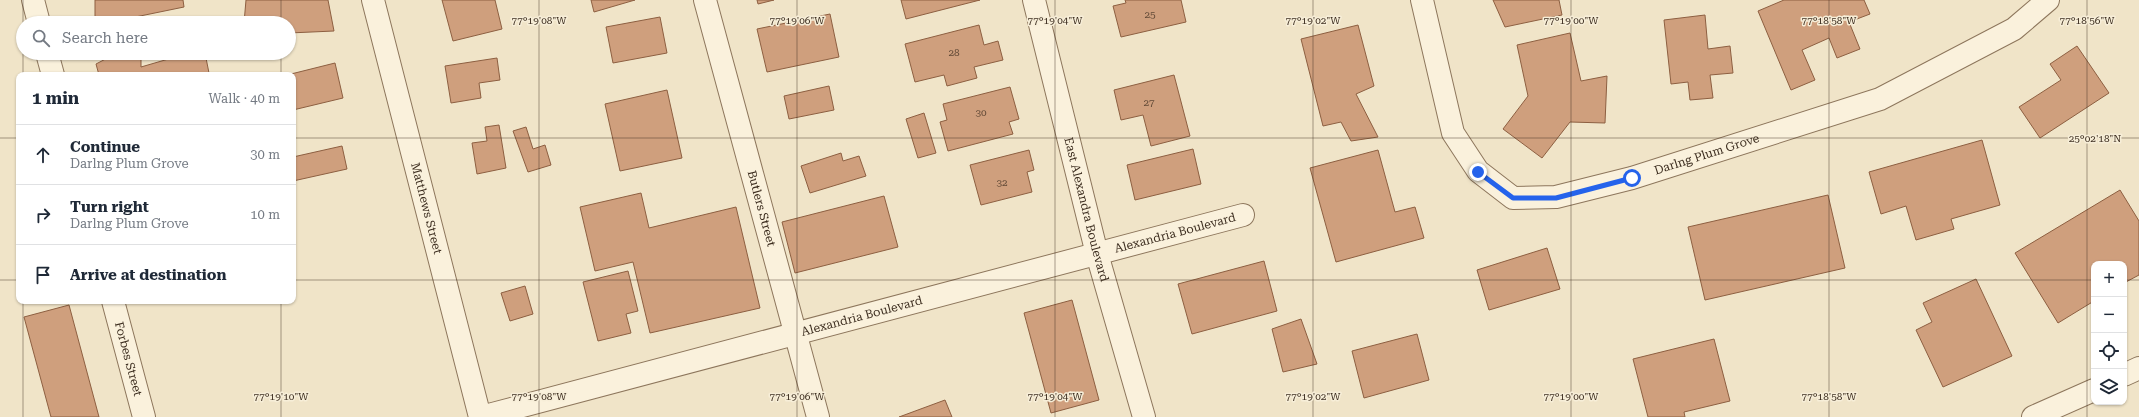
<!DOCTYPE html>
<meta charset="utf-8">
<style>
:root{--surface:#fff;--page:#f6f6f7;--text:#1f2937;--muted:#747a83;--line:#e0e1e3}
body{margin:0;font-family:"Roboto Serif",serif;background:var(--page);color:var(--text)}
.controls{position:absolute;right:12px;bottom:12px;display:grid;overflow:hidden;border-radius:8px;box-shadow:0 1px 3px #0004}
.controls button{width:36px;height:36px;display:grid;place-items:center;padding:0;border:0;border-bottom:1px solid var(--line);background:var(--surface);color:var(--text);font:20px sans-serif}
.stop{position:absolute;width:12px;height:12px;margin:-9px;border:3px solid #2563eb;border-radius:50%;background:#fff}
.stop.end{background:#2563eb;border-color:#fff;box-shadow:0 1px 4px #0008}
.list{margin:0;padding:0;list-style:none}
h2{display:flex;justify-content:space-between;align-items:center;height:52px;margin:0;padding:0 16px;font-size:17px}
h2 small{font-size:13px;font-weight:400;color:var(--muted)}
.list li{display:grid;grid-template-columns:26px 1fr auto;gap:12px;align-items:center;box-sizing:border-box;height:60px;padding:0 16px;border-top:1px solid var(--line)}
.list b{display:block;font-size:15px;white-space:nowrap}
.list p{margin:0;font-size:13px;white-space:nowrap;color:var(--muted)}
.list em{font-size:13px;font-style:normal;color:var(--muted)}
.icon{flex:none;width:22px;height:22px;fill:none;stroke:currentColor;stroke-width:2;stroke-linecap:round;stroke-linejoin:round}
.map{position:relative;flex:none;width:2139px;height:417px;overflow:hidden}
.search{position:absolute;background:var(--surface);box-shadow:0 1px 3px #0004;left:16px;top:16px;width:280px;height:44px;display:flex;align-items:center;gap:10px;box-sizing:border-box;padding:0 14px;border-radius:22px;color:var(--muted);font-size:15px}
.panel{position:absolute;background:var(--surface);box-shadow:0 1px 3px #0004;left:16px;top:72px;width:280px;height:232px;border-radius:8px}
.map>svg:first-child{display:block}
</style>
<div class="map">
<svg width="2139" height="417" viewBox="0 0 2139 417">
<rect width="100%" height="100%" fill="#f0e4c8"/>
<g fill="#cf9f7d" stroke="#8d5f41">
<polygon points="95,0 183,0 184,7 106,23 95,23"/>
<polygon points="246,0 328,0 334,31 289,33 289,23 244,23"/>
<polygon points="442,0 495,0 502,29 453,41"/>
<polygon points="591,0 635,0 594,12"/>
<polygon points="757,0 774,0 758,4"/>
<polygon points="901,0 980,0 906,19"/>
<polygon points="1125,0 1181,0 1186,22 1121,37 1113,6 1126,3"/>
<polygon points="1493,0 1559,0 1562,15 1505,27"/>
<polygon points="1784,0 1864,0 1870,14 1849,22 1860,49 1837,58 1829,38 1802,50 1815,80 1791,90 1758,11"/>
<polygon points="830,14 839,57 767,72 757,29"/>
<polygon points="1705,15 1708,49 1730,46 1733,73 1710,75 1713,98 1690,100 1688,82 1671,84 1664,20"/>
<polygon points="660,17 667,53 613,63 606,27"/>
<polygon points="979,25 984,45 998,41 1003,60 974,67 977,78 947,86 944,75 915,82 905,44"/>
<polygon points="1358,25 1374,86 1356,94 1378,137 1351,141 1341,122 1323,126 1301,39"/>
<polygon points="1570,33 1581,81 1607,76 1605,123 1570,122 1542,158 1503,129 1528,96 1517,45"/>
<polygon points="2077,46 2109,93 2040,138 2019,107 2061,80 2050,64"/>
<polygon points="117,53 141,53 141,67 189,53 205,53 209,73 201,75 99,75 96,64"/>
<polygon points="497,58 500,80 479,83 481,98 451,103 445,66"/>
<polygon points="335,63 343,98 293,110 293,75 287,75"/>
<polygon points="1174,75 1190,136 1151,146 1143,115 1121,120 1114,90"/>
<polygon points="829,86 834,110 789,119 784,96"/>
<polygon points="1010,87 1019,119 1009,122 1013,134 948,151 940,122 947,120 943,104"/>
<polygon points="667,90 682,158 620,171 605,104"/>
<polygon points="924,113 936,153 918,158 906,119"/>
<polygon points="499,125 506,168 477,174 472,143 487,141 485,127"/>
<polygon points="526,127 533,149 545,145 551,165 528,172 513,131"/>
<polygon points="1982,140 2000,205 1951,219 1954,229 1916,240 1906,206 1881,214 1869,172"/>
<polygon points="342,146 347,169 293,181 293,157"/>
<polygon points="1193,149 1201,184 1135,200 1127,165"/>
<polygon points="1029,150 1034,170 1027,172 1032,192 981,205 970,165"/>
<polygon points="1378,150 1395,212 1415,207 1424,238 1336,262 1310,168"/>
<polygon points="841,153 843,161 859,156 866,176 810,193 801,166"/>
<polygon points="2120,190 2139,221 2139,275 2124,283 2124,264 2094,264 2094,301 2058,323 2015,253"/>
<polygon points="641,193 649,228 736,207 760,308 650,333 633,262 595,271 580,207"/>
<polygon points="1828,195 1845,268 1705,300 1688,227"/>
<polygon points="884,196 898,247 795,273 782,222"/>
<polygon points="1547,248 1560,289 1489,310 1477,270"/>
<polygon points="1264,261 1277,311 1192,334 1178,284"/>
<polygon points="628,271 638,311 626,314 631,333 598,341 583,282"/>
<polygon points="1976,279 2012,356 1943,387 1916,330 1932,322 1923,303"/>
<polygon points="525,286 533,314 510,321 501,293"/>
<polygon points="1072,300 1099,400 1051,413 1024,313"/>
<polygon points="69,305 99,417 51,417 24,317"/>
<polygon points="1301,319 1317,364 1283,372 1272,329"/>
<polygon points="1417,334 1429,380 1364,398 1352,351"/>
<polygon points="1714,339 1730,401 1684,412 1685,417 1648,417 1633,359"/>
<polygon points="945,400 952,417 899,417"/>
</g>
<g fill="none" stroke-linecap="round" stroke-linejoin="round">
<defs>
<g id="street">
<polyline points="33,0 39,23"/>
<path id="s1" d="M373 0 480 417"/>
<path id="s2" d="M705 0 818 417"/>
<path id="s3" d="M1034 0 1097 254 1144 417"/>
<path id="s4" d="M1422 0 1453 133 1478 171 1513 198 1556 197 1632 178 1880 99 2014 29 2048 0"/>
<polyline points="47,53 53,75"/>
<path id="s5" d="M113 301 144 417"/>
<polyline points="2124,375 2139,368"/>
<path id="s6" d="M481 417 1243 215"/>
<polyline points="2033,417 2094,390"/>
</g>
</defs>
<use href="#street" stroke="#8d765c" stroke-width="24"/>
<use href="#street" stroke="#faf1dc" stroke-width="22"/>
</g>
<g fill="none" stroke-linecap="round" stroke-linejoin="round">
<polyline stroke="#2563eb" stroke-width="5" points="1478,172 1513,198 1556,198 1632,178"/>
</g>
<path fill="none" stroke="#3d2e20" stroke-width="1" stroke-opacity="0.45" d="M23 0V75M281 0V23M539 0V417M797 0V417M1055 0V417M1313 0V417M1571 0V417M1829 0V417M2087 0V417M281 53V75M0 138H19M293 138H2139M0 280H19M293 280H2094M2124 280H2139M23 301V417M281 301V417"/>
<g text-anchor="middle" stroke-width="3" stroke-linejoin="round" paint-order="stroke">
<g font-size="10" fill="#624a37">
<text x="1150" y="18">25</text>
<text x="954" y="56">28</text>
<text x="1149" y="106">27</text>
<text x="981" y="116">30</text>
<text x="1002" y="186">32</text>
</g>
<g font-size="12" fill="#3d2e20" stroke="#f7eed8">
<text dy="4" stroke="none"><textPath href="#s4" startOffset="426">Darlng Plum Grove</textPath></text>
<text dy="4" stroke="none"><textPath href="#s1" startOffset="215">Matthews Street</textPath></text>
<text dy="4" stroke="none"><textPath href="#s2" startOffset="216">Butlers Street</textPath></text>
<text dy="4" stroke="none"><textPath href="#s3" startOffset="216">East Alexandra Boulevard</textPath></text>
<text dy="4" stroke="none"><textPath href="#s6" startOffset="718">Alexandria Boulevard</textPath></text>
<text dy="4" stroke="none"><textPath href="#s6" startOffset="394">Alexandria Boulevard</textPath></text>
<text dy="4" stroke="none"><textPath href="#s5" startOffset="60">Forbes Street</textPath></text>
</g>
</g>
<g font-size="10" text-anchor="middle" fill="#3d2e20" stroke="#f7eed8" stroke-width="3" stroke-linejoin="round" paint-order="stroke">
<text x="539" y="24">77°19'08"W</text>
<text x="797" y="24">77°19'06"W</text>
<text x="1055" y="24">77°19'04"W</text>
<text x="1313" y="24">77°19'02"W</text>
<text x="1571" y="24">77°19'00"W</text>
<text x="1829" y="24">77°18'58"W</text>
<text x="2087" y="24">77°18'56"W</text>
<text x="2095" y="142">25°02'18"N</text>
<text x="281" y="400">77°19'10"W</text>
<text x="539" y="400">77°19'08"W</text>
<text x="797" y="400">77°19'06"W</text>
<text x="1055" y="400">77°19'04"W</text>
<text x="1313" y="400">77°19'02"W</text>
<text x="1571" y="400">77°19'00"W</text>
<text x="1829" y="400">77°18'58"W</text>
</g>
</svg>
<div class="controls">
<button>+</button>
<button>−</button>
<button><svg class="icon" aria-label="locate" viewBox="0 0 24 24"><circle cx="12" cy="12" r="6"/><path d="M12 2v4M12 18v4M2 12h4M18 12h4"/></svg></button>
<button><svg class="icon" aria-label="layers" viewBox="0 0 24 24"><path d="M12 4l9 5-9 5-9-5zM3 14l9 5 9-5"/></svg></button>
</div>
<div class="stop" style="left:1632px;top:178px"></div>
<div class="stop end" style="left:1478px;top:172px"></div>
<div class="search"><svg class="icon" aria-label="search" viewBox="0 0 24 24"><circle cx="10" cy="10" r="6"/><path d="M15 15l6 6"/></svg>Search here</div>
<section class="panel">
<h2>1 min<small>Walk · 40 m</small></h2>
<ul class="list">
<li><svg class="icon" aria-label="ahead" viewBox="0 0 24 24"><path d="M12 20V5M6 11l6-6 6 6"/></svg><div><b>Continue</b><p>Darlng Plum Grove</p></div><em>30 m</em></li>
<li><svg class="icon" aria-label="right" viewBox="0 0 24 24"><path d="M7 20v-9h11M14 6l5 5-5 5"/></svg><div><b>Turn right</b><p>Darlng Plum Grove</p></div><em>10 m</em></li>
<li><svg class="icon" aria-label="arrive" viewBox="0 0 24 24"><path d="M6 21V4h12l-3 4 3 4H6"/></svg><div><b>Arrive at destination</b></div></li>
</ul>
</section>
</div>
